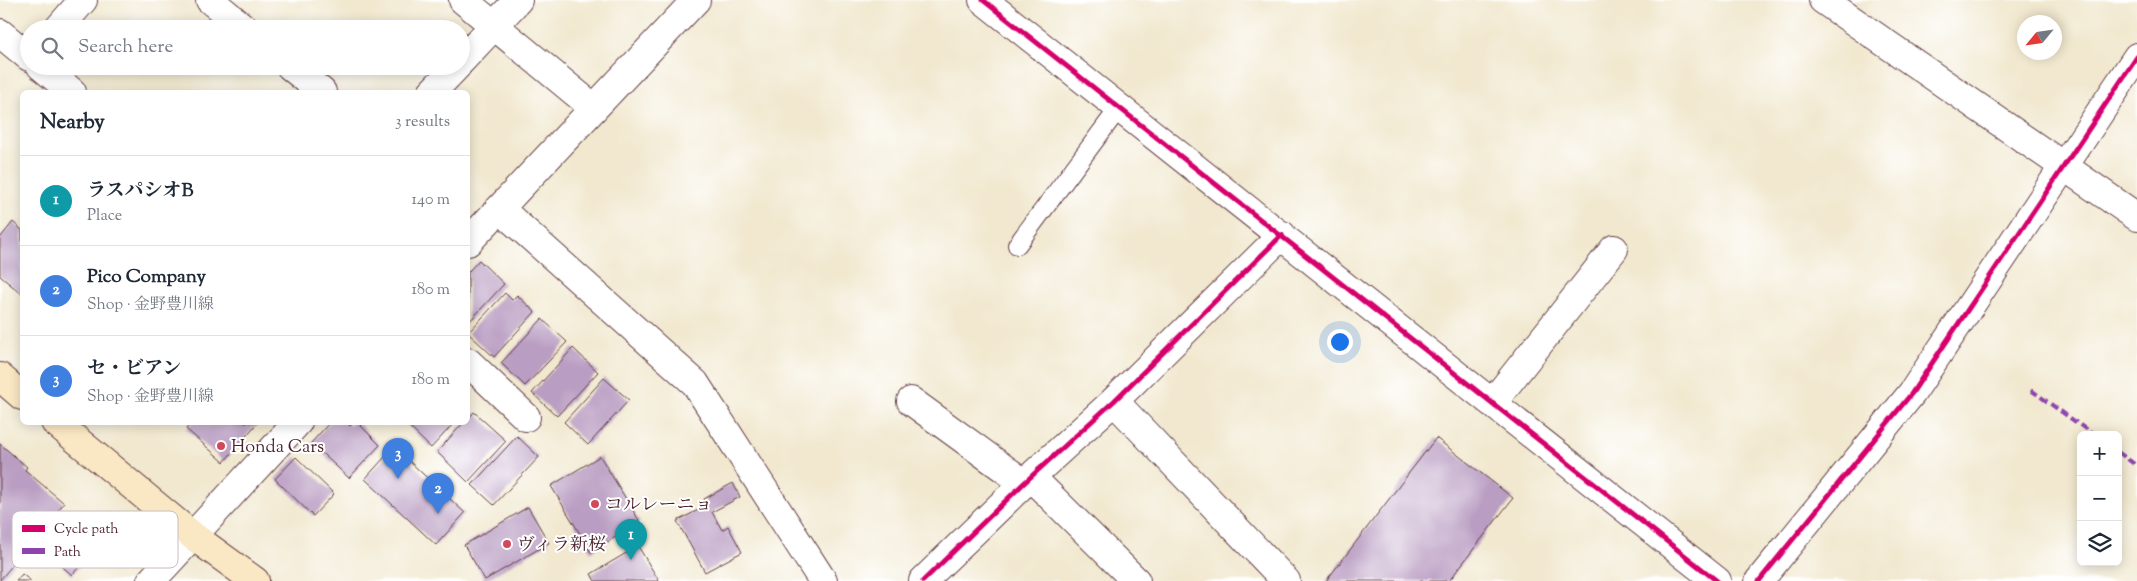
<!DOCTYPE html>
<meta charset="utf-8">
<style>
:root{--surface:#fff;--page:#f6f6f7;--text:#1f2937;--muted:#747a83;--line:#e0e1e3;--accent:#7c3aed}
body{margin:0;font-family:"Sorts Mill Goudy","Noto Serif JP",serif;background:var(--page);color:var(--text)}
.controls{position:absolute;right:15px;bottom:15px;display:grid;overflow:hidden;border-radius:8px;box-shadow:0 2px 12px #0003}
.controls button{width:45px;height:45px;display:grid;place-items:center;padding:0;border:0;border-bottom:1px solid var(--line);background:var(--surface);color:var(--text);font:25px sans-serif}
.compass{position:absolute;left:2017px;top:15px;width:45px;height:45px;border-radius:50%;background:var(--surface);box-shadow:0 2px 12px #0003;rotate:241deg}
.you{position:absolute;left:1339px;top:341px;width:18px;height:18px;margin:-12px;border:4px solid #fff;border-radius:50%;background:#1a73e8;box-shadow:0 0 0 8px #1a73e833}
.badge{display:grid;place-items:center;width:32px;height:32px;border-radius:50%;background:var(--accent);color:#fff;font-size:16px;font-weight:700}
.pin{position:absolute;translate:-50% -41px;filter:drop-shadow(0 1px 2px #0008)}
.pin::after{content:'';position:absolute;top:26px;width:18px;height:15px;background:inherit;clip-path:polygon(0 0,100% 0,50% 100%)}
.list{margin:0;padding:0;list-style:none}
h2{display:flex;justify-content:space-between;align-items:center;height:65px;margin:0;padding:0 20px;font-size:21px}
h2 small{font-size:16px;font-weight:400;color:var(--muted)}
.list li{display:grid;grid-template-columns:32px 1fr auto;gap:15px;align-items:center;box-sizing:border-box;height:90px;padding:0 20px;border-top:1px solid var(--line)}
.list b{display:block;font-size:19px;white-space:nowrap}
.list p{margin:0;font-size:16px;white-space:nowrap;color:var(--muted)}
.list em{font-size:16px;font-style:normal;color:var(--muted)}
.icon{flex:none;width:28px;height:28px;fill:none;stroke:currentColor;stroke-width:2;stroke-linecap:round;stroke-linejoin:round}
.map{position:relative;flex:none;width:2137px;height:581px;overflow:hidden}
.search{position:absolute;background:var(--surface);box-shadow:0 2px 12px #0003;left:20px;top:20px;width:450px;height:55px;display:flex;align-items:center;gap:12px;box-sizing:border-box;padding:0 18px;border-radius:28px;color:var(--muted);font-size:19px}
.panel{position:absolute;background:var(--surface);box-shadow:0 2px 12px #0003;left:20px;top:90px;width:450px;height:335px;border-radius:8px}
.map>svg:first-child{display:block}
</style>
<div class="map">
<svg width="2137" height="581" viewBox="0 0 2137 581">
<rect width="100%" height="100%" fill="#fff"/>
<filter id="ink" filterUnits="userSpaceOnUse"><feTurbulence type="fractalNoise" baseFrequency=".02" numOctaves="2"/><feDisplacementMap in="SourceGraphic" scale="10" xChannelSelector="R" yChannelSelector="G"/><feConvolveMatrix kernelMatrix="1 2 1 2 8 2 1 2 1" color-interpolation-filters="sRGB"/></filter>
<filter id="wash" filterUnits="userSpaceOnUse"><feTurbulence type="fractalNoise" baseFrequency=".0096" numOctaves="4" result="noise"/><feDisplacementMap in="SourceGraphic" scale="20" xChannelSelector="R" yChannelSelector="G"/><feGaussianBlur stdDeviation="1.12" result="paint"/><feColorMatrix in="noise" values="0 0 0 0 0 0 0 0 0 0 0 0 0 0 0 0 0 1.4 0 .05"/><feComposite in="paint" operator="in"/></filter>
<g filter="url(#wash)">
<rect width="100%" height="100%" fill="#f1e8cf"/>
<g id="blocks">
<g fill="#b99dc2">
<polygon points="13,222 22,230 22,294 0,276 0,238"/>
<polygon points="479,260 504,284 468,323 468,272"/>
<polygon points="505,293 512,300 517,295 535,312 494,357 468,333"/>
<polygon points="542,319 567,342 525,386 501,363"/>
<polygon points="573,348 598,372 557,416 532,393"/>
<polygon points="604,378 629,400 588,445 564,422"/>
<polygon points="474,412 506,441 468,482 437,452 464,422 468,422 468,419"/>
<polygon points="192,422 258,422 224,462 186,429"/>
<polygon points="330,422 347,422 350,426 353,422 357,422 380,445 349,478 311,443"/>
<polygon points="404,422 455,422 431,448"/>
<polygon points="517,436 539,457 494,505 472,485"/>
<polygon points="1436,438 1513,498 1449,581 1326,581"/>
<polygon points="0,444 27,467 25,470 64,503 0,580"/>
<polygon points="394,447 465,513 436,545 365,479"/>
<polygon points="600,456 640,522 591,552 551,486"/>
<polygon points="296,457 334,494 313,516 275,479"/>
<polygon points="733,483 740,497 712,512 722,530 728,526 742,552 705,572 677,521 708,505 704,499"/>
<polygon points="528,507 549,543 485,580 464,545"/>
<polygon points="76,510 99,530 80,552 87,558 72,575 42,549"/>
<polygon points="638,546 659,581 595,581 591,574"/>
<polygon points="22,574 31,581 16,581"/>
</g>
</g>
</g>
<g filter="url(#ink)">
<use href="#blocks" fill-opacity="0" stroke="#633d44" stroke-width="1"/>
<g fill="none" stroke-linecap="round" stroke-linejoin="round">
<defs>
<polyline id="service" points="1017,245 1119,108"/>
<g id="minor">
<polyline points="210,0 245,29"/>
<polyline points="463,0 594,108"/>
<polyline points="983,0 1717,581"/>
<polyline points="1823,0 2137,217"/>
<polyline points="58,29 83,0"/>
<polyline points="0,33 29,57"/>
<polyline points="461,61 518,0"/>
<polyline points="41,66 72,92"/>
<polyline points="290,66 322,92"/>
<polyline points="432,92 457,66"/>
<polyline points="500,209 695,383 823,581"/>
<polyline points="468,242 696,0"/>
<polyline points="468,362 526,417"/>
<polyline points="911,401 1024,483"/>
<polyline points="1114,401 1286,581"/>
<polyline points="1493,402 1614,249"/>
<polyline points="1031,477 1136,581"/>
<polyline points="151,581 298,422"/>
<polyline points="923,581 1024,483 1114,401 1282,235"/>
<polyline points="1759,581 1912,393 2137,57"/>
</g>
<g id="secondary">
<polyline points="0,377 22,396"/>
<polyline points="55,422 193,536 255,581"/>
</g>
</defs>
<use href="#service" stroke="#633d44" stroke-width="20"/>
<use href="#minor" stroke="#633d44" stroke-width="30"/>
<use href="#secondary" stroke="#633d44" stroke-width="30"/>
<use href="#service" stroke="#fff" stroke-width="18"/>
<use href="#minor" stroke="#fff" stroke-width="28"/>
<use href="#secondary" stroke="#fae7c3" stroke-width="28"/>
<g stroke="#8e44ad" stroke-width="4" stroke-dasharray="8 4" stroke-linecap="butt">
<polyline points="2031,390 2094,435"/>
<polyline points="2118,452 2137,466"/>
</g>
<defs>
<g id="cycleway">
<polyline points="983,0 1717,581"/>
<polyline points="923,581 1024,483 1114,401 1282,235"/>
<polyline points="1759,581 1912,393 2137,57"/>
</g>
</defs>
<use href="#cycleway" stroke="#fff" stroke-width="8"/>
<use href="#cycleway" stroke="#d6006c" stroke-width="5"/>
</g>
</g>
<g fill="#d1495b" stroke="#fff" stroke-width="2">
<circle cx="221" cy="446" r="5"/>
<circle cx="595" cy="504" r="5"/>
<circle cx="507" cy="544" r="5"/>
</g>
<g text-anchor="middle" stroke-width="4" stroke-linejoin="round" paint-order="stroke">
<g font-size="18" fill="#4a1f2b" stroke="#fff" text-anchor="start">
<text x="231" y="452">Honda Cars</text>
<text x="605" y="510">コルレーニョ</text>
<text x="517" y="550">ヴィラ新桜</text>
</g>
</g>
<rect x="12" y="511" width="166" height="57" rx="8" fill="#fff" stroke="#c9bcbf" stroke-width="1"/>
<rect x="22" y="525" width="23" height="7" fill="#d6006c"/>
<rect x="22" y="548" width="23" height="6" fill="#8e44ad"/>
<g font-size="14" fill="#4a1f2b">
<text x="54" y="533">Cycle path</text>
<text x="54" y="556">Path</text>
</g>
</svg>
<div class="controls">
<button>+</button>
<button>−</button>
<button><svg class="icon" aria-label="layers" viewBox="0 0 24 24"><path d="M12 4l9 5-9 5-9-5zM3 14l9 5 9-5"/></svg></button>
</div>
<svg class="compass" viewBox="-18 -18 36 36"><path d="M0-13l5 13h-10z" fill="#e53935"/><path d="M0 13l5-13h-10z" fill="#747a83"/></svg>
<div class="you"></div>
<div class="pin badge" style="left:631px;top:560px;background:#0f9aa8">1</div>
<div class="pin badge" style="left:438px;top:514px;background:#3f7fe0">2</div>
<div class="pin badge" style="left:398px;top:479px;background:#3f7fe0">3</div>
<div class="search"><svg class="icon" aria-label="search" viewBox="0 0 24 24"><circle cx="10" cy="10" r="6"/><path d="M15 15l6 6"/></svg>Search here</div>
<section class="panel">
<h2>Nearby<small>3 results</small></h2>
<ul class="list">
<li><span class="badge" style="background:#0f9aa8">1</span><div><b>ラスパシオB</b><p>Place</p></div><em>140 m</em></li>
<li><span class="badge" style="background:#3f7fe0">2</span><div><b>Pico Company</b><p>Shop · 金野豊川線</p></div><em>180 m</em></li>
<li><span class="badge" style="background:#3f7fe0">3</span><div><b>セ・ビアン</b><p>Shop · 金野豊川線</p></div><em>180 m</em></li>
</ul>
</section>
</div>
